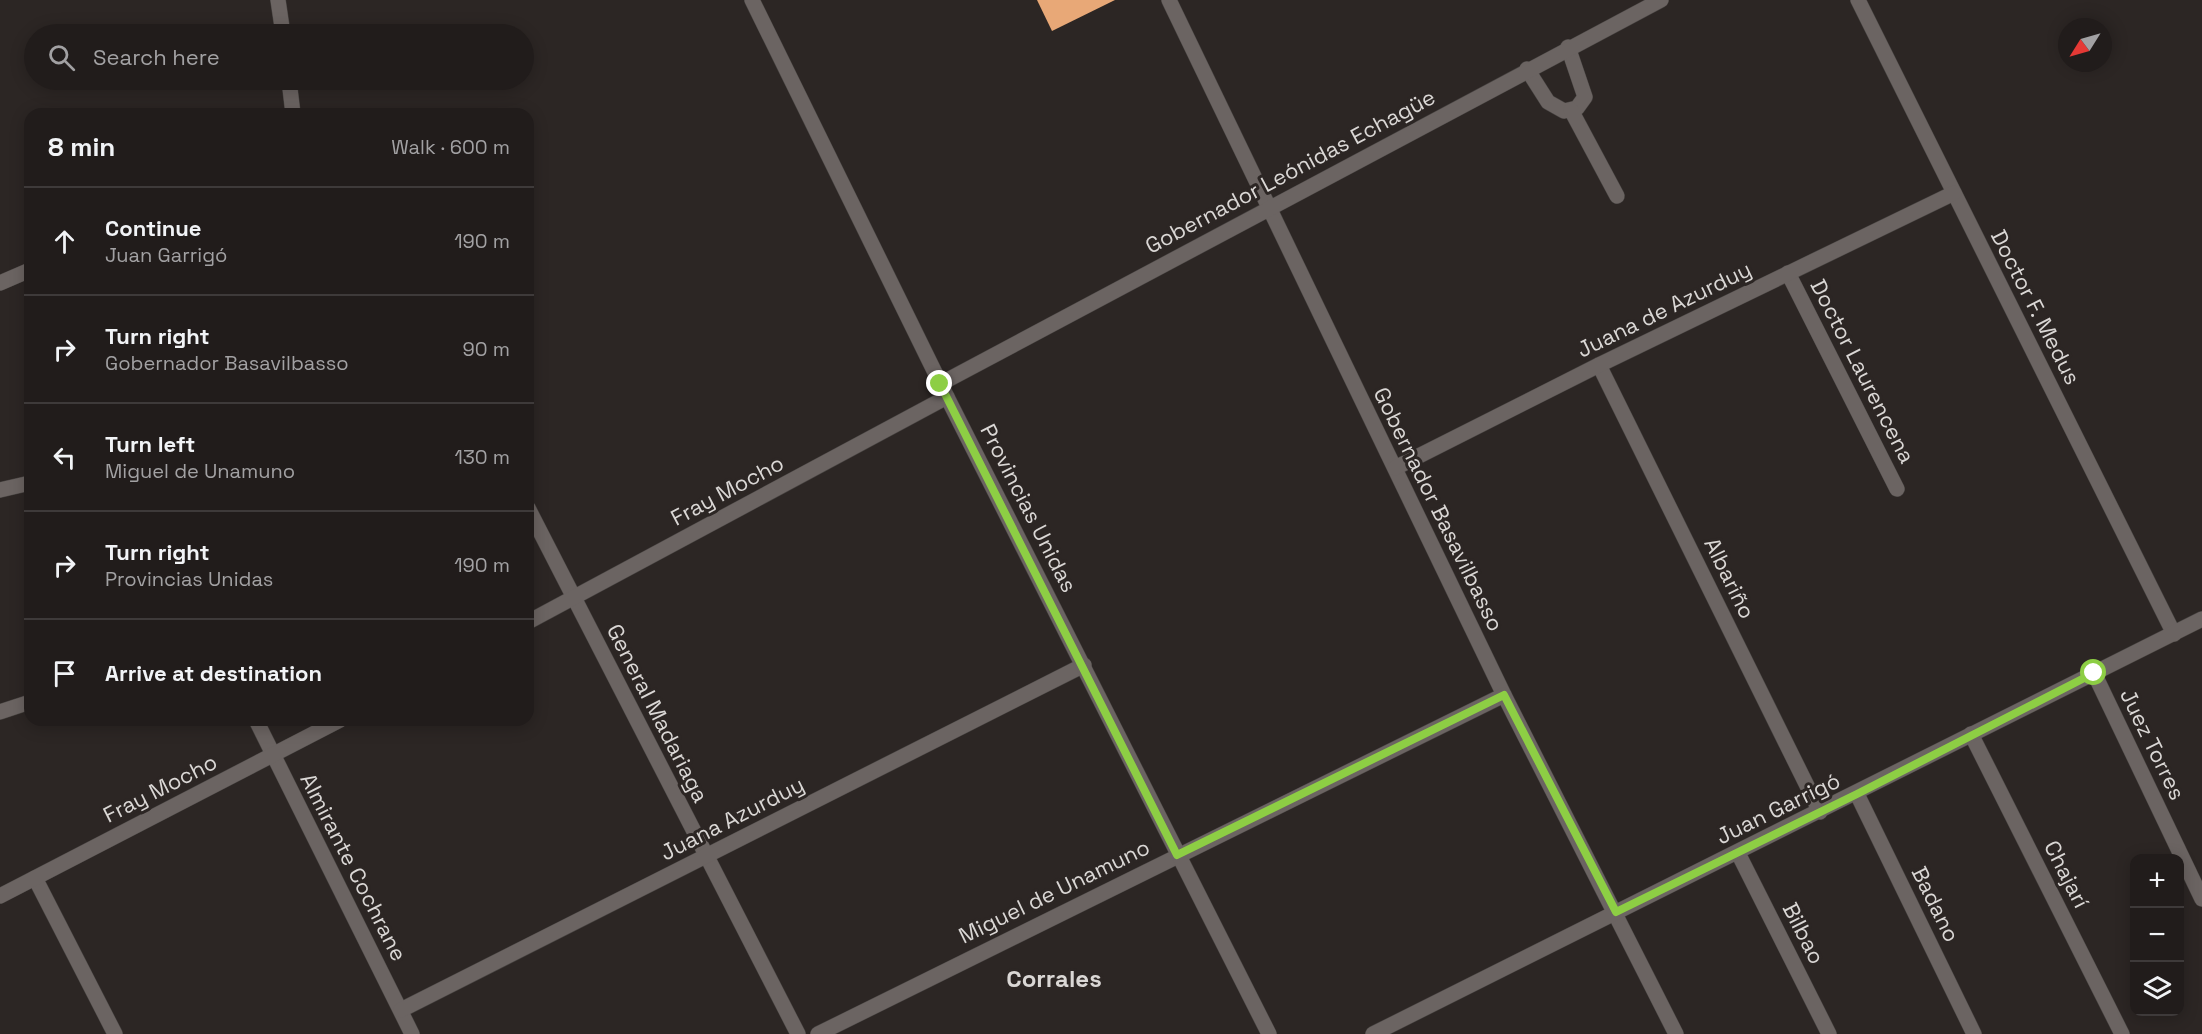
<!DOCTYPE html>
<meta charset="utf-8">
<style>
:root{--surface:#211c1b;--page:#2d2928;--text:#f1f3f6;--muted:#a2a1a3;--line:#3e3a3a}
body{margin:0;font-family:"Space Grotesk",sans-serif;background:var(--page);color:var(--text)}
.controls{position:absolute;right:18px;bottom:18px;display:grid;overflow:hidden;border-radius:12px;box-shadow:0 3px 15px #0003}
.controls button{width:54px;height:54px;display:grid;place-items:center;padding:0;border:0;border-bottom:2px solid var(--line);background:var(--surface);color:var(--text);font:30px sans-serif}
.compass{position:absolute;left:2058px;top:18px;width:54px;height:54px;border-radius:50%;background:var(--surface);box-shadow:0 3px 15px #0003;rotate:233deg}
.stop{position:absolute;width:18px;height:18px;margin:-14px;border:4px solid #8dce44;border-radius:50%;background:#fff}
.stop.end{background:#8dce44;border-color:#fff;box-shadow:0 2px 6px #0008}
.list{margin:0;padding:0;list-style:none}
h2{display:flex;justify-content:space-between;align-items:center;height:78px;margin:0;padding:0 24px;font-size:26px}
h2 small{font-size:20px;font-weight:400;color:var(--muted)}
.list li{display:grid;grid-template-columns:39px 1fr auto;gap:18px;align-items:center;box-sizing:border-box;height:108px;padding:0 24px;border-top:2px solid var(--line)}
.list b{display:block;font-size:22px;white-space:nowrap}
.list p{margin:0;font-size:20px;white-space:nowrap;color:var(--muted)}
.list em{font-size:20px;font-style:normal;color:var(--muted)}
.icon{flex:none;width:33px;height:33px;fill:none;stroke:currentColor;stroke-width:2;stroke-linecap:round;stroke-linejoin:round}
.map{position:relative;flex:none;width:2202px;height:1034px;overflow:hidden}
.search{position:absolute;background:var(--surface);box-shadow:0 3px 15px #0003;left:24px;top:24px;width:510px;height:66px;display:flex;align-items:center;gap:15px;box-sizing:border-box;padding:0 21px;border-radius:33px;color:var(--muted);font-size:22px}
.panel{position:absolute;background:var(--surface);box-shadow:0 3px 15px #0003;left:24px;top:108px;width:510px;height:618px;border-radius:18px}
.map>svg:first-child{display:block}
</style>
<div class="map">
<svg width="2202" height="1034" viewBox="0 0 2202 1034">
<rect width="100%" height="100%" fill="#2c2624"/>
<polygon fill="#e8a877" points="1037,0 1115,0 1052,31"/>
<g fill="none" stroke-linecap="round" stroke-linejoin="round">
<defs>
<g id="minor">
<polyline points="278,0 283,34"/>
<polyline points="1169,0 1504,695 1676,1034"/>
<polyline points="1858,0 2174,634"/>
<polyline points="1527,69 1548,102 1564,111 1577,108 1585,97 1568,47"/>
<polyline points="289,80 293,114"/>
<polyline points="1571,110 1617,196"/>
<polyline points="1788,273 1897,489"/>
<polyline points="0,283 30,270"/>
<polyline points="1599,365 1820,812"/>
<polyline points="940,384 1661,0"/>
<polyline points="1395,468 1599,365 1954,193"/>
<polyline points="0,490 30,483"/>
<polyline points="528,508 798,1034"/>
<polyline points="528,622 947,397"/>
<polyline points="2094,673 2202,899"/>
<polyline points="0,712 30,702"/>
<polyline points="256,720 412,1034"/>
<polyline points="1971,734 2122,1034"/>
<polyline points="1857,794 1974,1034"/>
<polyline points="1738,853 1829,1034"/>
<polyline points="35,878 115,1034"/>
<polyline points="0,896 340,720"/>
<polyline points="401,1010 1084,665"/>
<polyline points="818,1034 1504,695"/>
</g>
<g id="tertiary">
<polyline points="752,0 947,397 1269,1034"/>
<polyline points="1373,1034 2202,619"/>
</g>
</defs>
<use href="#minor" stroke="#474341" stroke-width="16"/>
<use href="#tertiary" stroke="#474341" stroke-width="16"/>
<use href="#minor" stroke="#6b6462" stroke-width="15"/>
<use href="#tertiary" stroke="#6b6462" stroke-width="15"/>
</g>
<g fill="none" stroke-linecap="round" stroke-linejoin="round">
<polyline stroke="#8dce44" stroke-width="8" points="940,384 1177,855 1504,695 1616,912 1857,794 2094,673"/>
</g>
<g text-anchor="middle" stroke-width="6" stroke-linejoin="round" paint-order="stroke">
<g font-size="22" fill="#dad7d5" stroke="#2c2624">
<text transform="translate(1290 171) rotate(-28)" y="8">Gobernador Leónidas Echagüe</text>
<text transform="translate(2036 307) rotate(63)" y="8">Doctor F. Medus</text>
<text transform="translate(1664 309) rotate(-26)" y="8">Juana de Azurduy</text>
<text transform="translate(1863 371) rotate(63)" y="8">Doctor Laurencena</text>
<text transform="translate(727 490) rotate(-28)" y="8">Fray Mocho</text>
<text transform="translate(1029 508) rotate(63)" y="8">Provincias Unidas</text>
<text transform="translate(1439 509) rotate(64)" y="8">Gobernador Basavilbasso</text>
<text transform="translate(1730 578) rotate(64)" y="8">Albariño</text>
<text transform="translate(658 713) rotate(63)" y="8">General Madariaga</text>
<text transform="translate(2153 744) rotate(64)" y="8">Juez Torres</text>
<text transform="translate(160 788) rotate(-27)" y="8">Fray Mocho</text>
<text transform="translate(1778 808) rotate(-26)" y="8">Juan Garrigó</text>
<text transform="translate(732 818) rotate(-27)" y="8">Juana Azurduy</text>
<text transform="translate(354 867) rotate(63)" y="8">Almirante Cochrane</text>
<text transform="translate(2067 874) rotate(63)" y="8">Chajarí</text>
<text transform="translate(1054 891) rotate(-26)" y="8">Miguel de Unamuno</text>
<text transform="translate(1936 904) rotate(64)" y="8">Badano</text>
<text transform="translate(1804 933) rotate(63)" y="8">Bilbao</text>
</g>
<g font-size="24" font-weight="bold" fill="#dad7d5" stroke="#2c2624">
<text x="1054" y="987">Corrales</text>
</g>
</g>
</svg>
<div class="controls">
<button>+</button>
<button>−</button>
<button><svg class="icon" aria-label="layers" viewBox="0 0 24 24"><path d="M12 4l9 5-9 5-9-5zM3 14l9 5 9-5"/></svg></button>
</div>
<svg class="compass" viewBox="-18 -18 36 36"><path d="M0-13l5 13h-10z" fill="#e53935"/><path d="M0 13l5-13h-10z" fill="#a2a1a3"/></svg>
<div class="stop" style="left:2094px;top:673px"></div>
<div class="stop end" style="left:940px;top:384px"></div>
<div class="search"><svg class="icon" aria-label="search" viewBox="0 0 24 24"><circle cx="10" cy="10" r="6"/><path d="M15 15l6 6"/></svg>Search here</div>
<section class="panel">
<h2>8 min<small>Walk · 600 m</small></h2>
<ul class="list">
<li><svg class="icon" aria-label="ahead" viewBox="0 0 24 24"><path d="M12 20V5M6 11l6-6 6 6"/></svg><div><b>Continue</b><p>Juan Garrigó</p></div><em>190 m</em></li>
<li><svg class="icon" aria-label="right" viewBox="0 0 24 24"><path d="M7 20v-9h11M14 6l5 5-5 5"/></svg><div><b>Turn right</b><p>Gobernador Basavilbasso</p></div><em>90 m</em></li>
<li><svg class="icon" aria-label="left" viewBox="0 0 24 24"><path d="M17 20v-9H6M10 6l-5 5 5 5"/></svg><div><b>Turn left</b><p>Miguel de Unamuno</p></div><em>130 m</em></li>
<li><svg class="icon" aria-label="right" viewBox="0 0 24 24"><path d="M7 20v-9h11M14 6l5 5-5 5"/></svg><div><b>Turn right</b><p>Provincias Unidas</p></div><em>190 m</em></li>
<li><svg class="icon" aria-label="arrive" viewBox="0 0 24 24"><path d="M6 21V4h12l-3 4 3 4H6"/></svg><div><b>Arrive at destination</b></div></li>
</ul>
</section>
</div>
